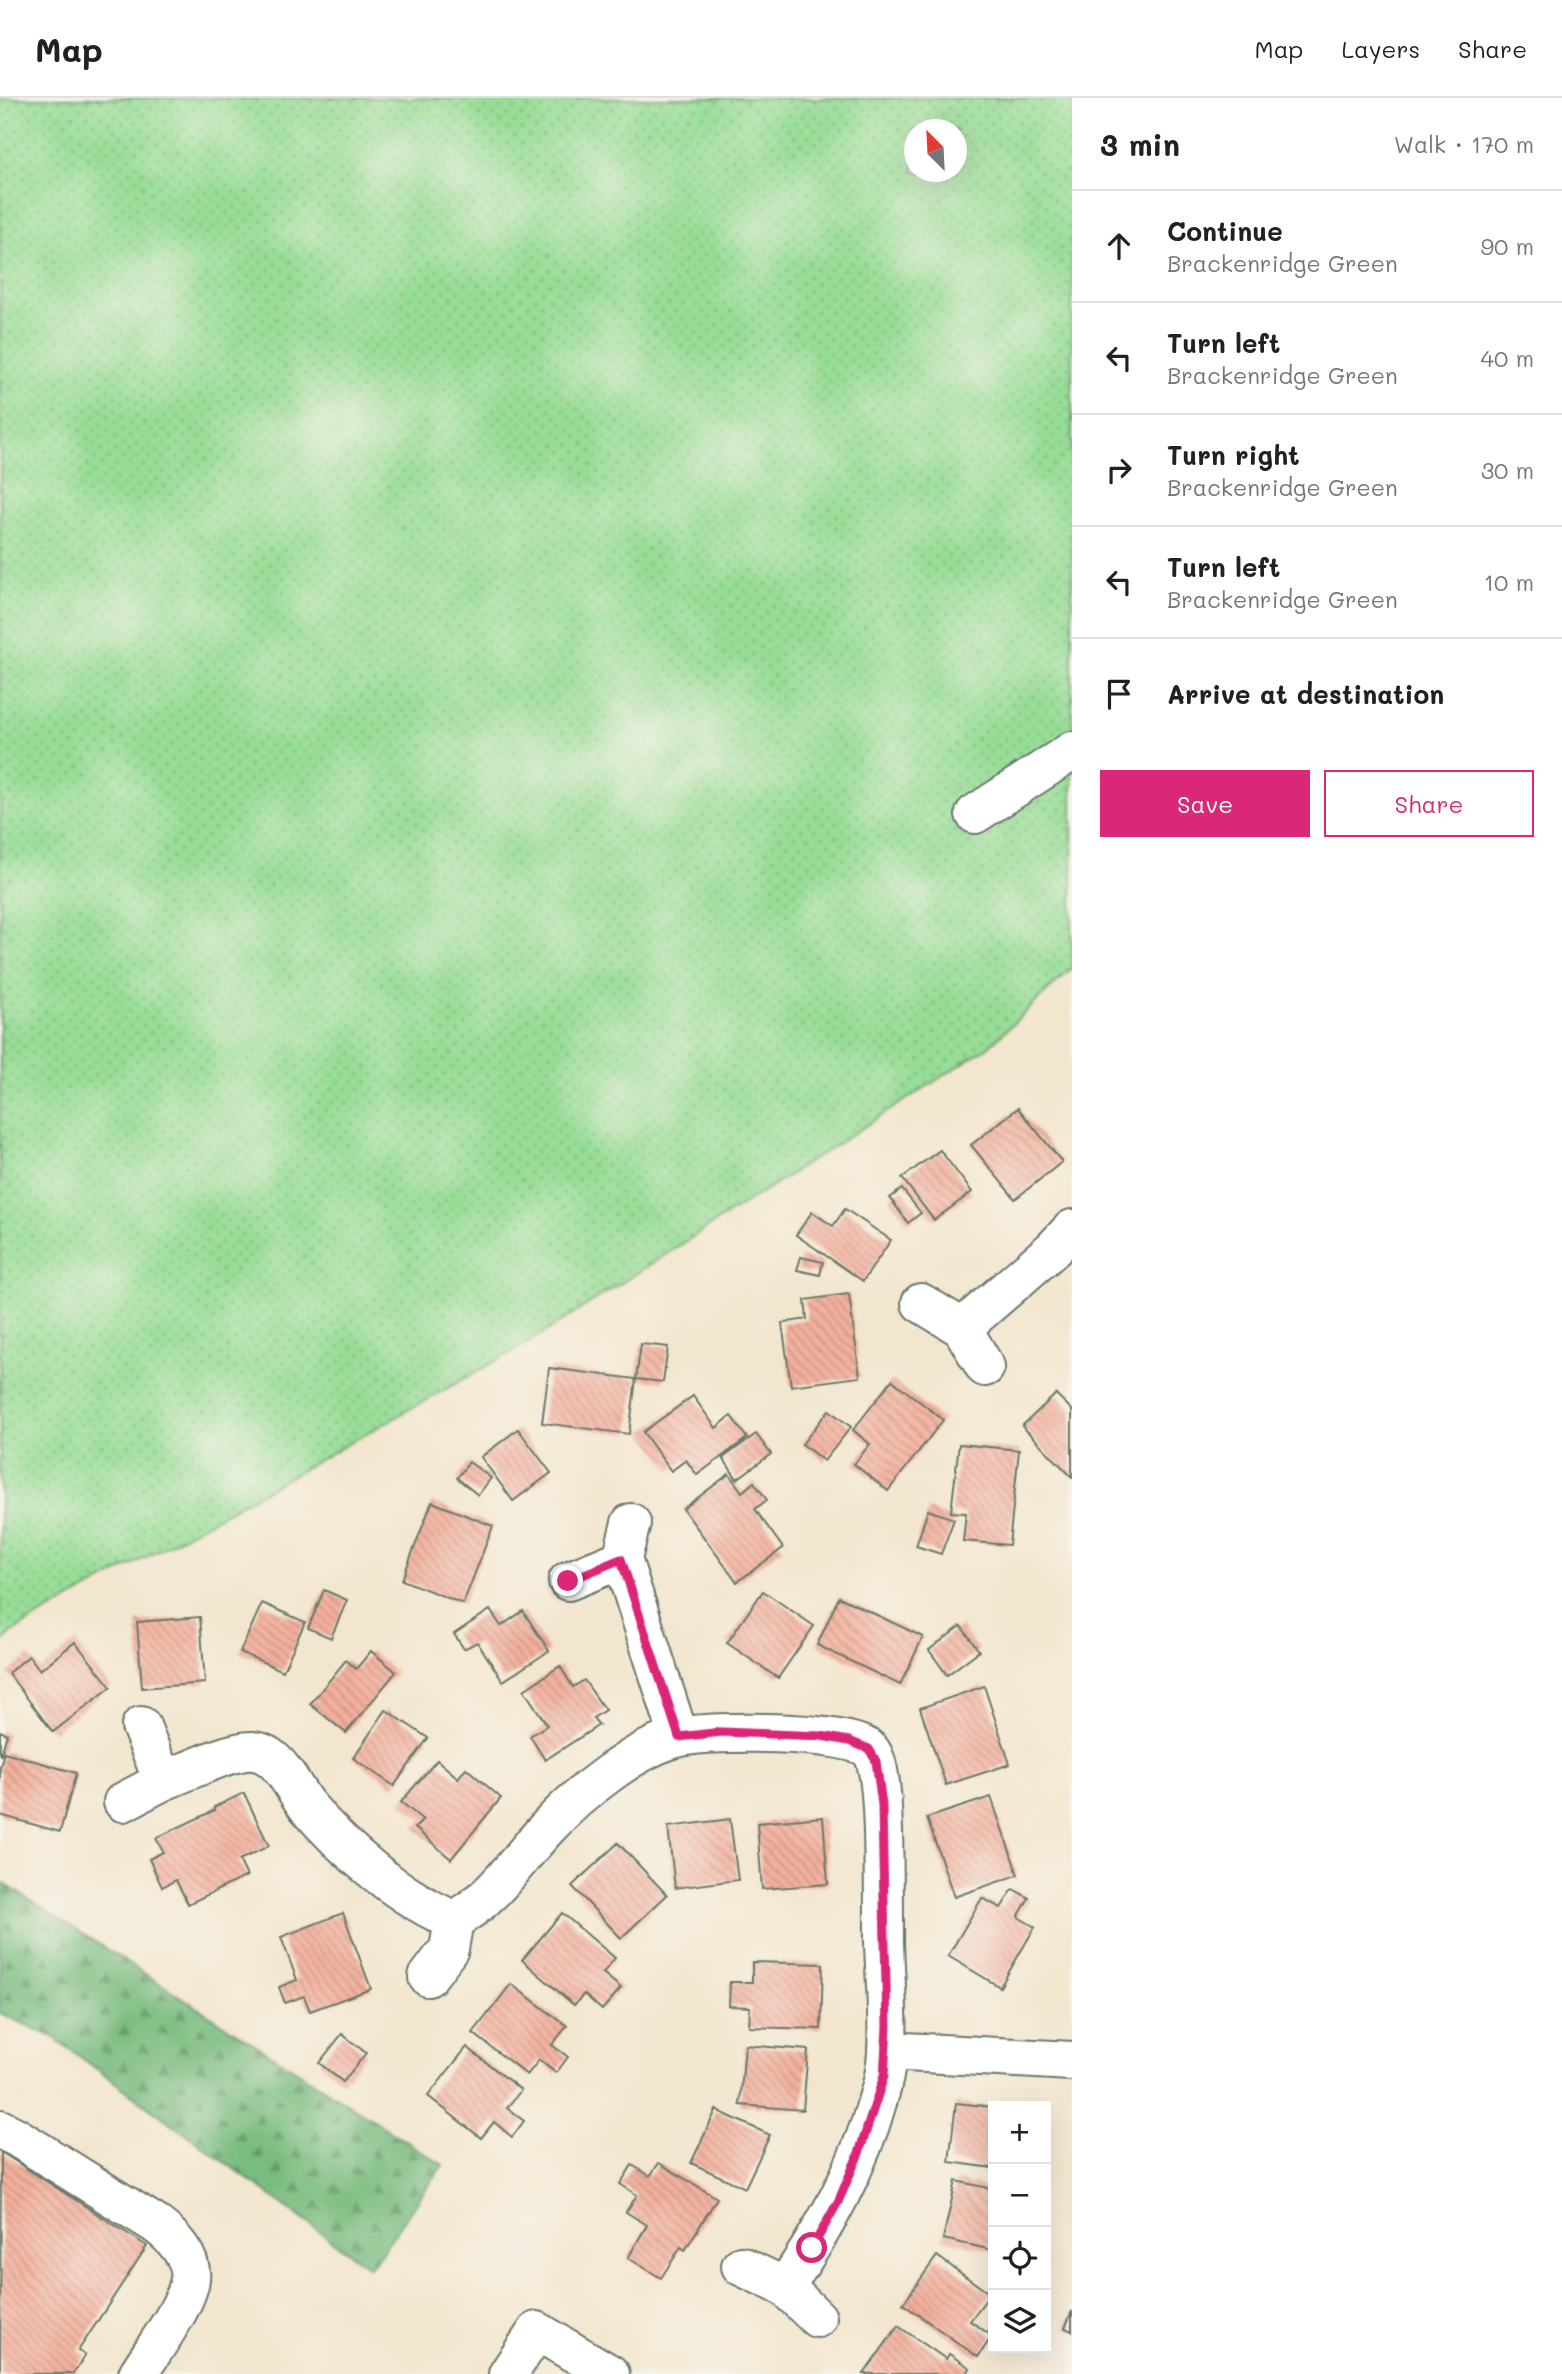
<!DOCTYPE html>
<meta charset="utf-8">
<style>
:root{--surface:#fff;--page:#f2f2f2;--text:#202124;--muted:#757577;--line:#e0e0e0;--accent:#db2777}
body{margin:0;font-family:Mali,sans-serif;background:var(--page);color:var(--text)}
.controls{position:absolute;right:21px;bottom:21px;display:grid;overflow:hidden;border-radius:0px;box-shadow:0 7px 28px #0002}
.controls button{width:63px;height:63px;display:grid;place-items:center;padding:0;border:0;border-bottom:2px solid var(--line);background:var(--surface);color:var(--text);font:35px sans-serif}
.compass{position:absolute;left:904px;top:21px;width:63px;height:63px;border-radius:50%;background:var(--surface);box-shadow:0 7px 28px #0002;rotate:336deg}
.stop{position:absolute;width:21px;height:21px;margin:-16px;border:5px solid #db2777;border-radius:50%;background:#fff}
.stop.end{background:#db2777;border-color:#fff;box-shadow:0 2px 7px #0008}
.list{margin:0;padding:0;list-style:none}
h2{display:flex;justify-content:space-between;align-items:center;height:91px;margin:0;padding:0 28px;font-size:30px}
h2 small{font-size:23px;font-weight:400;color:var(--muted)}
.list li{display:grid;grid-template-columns:46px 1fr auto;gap:21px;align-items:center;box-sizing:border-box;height:112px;padding:0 28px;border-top:2px solid var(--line)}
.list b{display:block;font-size:26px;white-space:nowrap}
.list p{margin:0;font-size:23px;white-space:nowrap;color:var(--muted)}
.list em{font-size:23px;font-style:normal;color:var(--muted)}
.actions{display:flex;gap:14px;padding:21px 28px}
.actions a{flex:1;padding:16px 0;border:2px solid var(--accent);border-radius:0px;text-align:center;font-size:24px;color:var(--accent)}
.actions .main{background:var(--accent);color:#fff}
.icon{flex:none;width:38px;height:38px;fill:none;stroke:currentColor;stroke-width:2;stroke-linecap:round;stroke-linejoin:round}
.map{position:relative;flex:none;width:1072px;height:2276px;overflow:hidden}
header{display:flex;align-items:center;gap:42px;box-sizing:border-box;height:98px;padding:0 35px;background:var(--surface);border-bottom:2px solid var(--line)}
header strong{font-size:33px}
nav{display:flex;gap:38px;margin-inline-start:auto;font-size:24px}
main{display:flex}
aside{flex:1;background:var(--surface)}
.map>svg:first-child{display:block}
</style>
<header>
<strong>Map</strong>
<nav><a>Map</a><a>Layers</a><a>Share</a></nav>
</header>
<main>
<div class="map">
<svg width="1072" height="2276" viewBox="0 0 1072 2276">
<defs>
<pattern id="grass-dots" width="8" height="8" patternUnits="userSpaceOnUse" patternTransform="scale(1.75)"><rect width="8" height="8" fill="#97dd96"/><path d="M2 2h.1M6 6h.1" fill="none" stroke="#7bb47b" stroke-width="1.8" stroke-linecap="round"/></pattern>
<pattern id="forest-firs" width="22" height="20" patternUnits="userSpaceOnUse" patternTransform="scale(1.75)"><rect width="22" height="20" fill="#79bc7f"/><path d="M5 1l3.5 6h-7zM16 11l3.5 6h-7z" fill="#639a69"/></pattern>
<pattern id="building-back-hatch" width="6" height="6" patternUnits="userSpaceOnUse" patternTransform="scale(1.75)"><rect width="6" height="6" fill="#f4b09d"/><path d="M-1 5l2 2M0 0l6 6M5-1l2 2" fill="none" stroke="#c59081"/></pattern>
</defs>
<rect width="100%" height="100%" fill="#f7f3e8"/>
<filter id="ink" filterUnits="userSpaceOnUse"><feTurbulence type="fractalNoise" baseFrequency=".0143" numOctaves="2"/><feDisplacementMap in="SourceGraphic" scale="14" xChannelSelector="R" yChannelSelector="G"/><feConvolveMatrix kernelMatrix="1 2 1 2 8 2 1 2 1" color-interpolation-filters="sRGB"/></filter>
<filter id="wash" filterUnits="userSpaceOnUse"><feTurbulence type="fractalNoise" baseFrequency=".00686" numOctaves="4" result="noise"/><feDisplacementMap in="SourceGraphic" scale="28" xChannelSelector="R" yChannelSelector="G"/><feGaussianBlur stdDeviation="1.57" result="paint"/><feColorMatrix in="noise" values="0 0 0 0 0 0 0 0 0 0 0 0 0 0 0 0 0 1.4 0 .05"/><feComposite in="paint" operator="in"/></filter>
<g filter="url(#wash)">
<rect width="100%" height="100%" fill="#f3e6cf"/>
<path fill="url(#grass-dots)" stroke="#5b8d65" stroke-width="2" fill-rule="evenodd" d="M0 0H1072V870L988 949 528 1245 12 1534 0 1547ZM914 32H956V74H914Z"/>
<polygon fill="url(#forest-firs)" stroke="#4c7c5a" stroke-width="2" points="0,1783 443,2067 370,2170 53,1939 0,1915"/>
<g id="blocks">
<g fill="url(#building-back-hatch)">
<polygon points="1018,1010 1062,1064 1015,1101 971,1047"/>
<polygon points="940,1052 972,1094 934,1122 902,1080"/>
<polygon points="902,1091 921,1115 908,1125 890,1100"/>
<polygon points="845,1111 891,1142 863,1183 796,1137 812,1114 833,1128"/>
<polygon points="801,1159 823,1164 820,1177 797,1172"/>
<polygon points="849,1196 860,1279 791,1288 782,1225 807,1221 805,1202"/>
<polygon points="641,1246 668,1249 663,1284 636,1281"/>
<polygon points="549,1270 636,1281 629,1336 542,1325"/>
<polygon points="892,1282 943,1322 888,1393 854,1366 870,1346 853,1332"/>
<polygon points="1056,1296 1072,1312 1072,1379 1022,1328"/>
<polygon points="693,1298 716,1330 731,1318 747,1340 697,1377 686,1362 671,1373 643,1334"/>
<polygon points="829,1312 851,1329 824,1363 802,1346"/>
<polygon points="518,1331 551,1375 513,1403 481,1359"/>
<polygon points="756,1336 771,1356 737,1381 723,1360"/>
<polygon points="959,1346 1019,1352 1009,1447 963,1443 966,1415 951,1414"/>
<polygon points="469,1364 491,1380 478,1397 457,1380"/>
<polygon points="729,1376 742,1394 754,1384 767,1402 755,1411 783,1450 737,1484 683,1411"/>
<polygon points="432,1404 493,1428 463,1506 402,1482"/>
<polygon points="928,1412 954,1421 941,1456 916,1448"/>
<polygon points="324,1492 347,1502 331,1540 308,1530"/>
<polygon points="763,1493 814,1528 778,1580 727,1545"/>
<polygon points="839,1499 923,1539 900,1587 817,1547"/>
<polygon points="262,1505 305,1524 283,1573 240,1554"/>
<polygon points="490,1512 501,1528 523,1513 549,1553 503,1583 477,1544 464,1551 454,1536"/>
<polygon points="200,1519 205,1585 142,1590 137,1524"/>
<polygon points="961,1528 979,1553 947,1577 929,1552"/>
<polygon points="75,1544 111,1589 53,1634 8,1575 29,1558 40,1572"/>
<polygon points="371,1553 396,1574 346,1635 310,1606 346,1562 356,1571"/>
<polygon points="560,1568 573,1589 584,1582 605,1612 593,1620 599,1627 545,1662 530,1638 547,1627 524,1592"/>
<polygon points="984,1588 1010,1666 946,1687 920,1610"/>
<polygon points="386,1612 428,1640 394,1688 353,1660"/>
<polygon points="0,1633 7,1636 1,1657 0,1657"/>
<polygon points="4,1654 76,1675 60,1734 0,1717 0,1669"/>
<polygon points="437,1662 458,1680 466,1670 501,1700 451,1761 415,1730 423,1722 401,1704"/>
<polygon points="244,1695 269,1748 239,1762 247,1778 188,1806 176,1782 162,1789 149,1761 163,1754 156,1740 215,1712 214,1709"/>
<polygon points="991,1699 1018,1777 954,1799 927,1720"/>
<polygon points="823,1719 828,1786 762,1791 757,1725"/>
<polygon points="730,1721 738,1782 675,1790 668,1729"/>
<polygon points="618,1745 667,1797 621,1840 572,1788"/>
<polygon points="1013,1791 1029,1800 1018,1819 1035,1829 1000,1889 948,1858 982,1800 1001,1810"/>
<polygon points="343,1815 371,1891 310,1913 304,1898 285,1905 279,1889 297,1882 281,1839"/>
<polygon points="562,1815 615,1860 603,1875 621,1890 602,1912 584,1896 574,1907 522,1862"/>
<polygon points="752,1864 823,1866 821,1931 749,1929 750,1909 729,1908 730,1884 752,1884"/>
<polygon points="511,1886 567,1928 552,1947 568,1959 556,1975 539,1962 527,1977 473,1935"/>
<polygon points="342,1936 366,1955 343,1984 319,1965"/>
<polygon points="745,1947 808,1952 803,2012 740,2007"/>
<polygon points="467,1949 521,1992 507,2010 524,2023 512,2039 494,2024 481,2040 428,1998"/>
<polygon points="956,2005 993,2009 993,2070 949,2064"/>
<polygon points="716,2012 770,2037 745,2090 691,2065"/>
<polygon points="1,2054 147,2148 78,2253 85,2257 73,2276 0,2276"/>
<polygon points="659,2065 717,2100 685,2152 681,2149 661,2180 628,2160 647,2127 626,2114 637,2097 620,2086 632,2067 650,2078"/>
<polygon points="956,2083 993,2091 993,2152 943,2141"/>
<polygon points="937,2158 990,2196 970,2223 992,2238 978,2259 903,2206"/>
<polygon points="1072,2213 1072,2233 1065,2230"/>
<polygon points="898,2228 946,2261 949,2256 970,2270 966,2276 864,2276"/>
</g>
</g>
</g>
<g filter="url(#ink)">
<use href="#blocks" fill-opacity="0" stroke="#69786a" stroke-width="2"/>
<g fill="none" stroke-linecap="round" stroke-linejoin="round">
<defs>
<g id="minor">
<polyline points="975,716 1072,653"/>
<polyline points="921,1205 962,1230 985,1269"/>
<polyline points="962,1230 1053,1151 1072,1131"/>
<polyline points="622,1461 679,1639"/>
<polyline points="568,1483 622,1461 631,1425"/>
<path d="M163 1683C184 1675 233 1651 253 1653 280 1655 292 1690 307 1708 344 1752 401 1801 454 1822 495 1800 516 1763 547 1730 577 1697 637 1648 681 1639 712 1632 844 1632 869 1651 872 1653 875 1661 876 1664 882 1686 882 1711 883 1733 884 1770 884 1807 884 1844 885 1881 889 1918 887 1955 886 1970 883 1986 878 2001 859 2070 824 2131 785 2189"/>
<polyline points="123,1704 163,1683 141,1628"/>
<polyline points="428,1879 449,1851 454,1822"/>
<polyline points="887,1953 1072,1963"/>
<path d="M0 2031 16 2039 157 2127C173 2139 193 2160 190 2181 187 2207 152 2253 138 2276"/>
<polyline points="741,2168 785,2189 817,2220"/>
<polyline points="508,2276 537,2233 610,2276"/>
</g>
</defs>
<use href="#minor" stroke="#69786a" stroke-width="42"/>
<use href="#minor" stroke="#fff" stroke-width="38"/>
</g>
</g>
<g fill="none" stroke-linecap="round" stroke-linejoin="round" filter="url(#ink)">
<polyline stroke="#db2777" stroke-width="9" points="568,1483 621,1461 679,1639 722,1634 821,1638 849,1643 869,1651 876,1663 882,1707 883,1761 887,1929 884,1978 859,2055 838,2104 812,2150"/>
</g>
</svg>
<div class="controls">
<button>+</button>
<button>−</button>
<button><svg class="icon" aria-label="locate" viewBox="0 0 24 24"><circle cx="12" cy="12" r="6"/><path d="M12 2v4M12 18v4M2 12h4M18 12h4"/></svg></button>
<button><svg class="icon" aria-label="layers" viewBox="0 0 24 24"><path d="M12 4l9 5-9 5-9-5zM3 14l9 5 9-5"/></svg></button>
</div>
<svg class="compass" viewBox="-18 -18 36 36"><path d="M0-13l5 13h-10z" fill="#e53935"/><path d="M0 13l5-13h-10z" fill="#757577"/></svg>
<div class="stop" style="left:812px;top:2150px"></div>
<div class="stop end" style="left:568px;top:1483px"></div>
</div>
<aside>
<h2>3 min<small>Walk · 170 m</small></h2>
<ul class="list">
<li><svg class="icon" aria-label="ahead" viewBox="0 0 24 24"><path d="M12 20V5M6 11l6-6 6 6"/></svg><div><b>Continue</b><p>Brackenridge Green</p></div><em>90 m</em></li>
<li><svg class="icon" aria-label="left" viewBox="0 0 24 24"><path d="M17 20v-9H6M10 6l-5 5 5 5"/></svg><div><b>Turn left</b><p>Brackenridge Green</p></div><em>40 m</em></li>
<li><svg class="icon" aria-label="right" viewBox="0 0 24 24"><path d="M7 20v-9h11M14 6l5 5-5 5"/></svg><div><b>Turn right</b><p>Brackenridge Green</p></div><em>30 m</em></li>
<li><svg class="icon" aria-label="left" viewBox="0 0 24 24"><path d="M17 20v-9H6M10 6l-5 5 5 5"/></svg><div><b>Turn left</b><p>Brackenridge Green</p></div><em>10 m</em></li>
<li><svg class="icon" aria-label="arrive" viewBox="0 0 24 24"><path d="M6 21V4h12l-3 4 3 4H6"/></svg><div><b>Arrive at destination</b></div></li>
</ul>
<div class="actions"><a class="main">Save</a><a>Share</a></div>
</aside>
</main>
